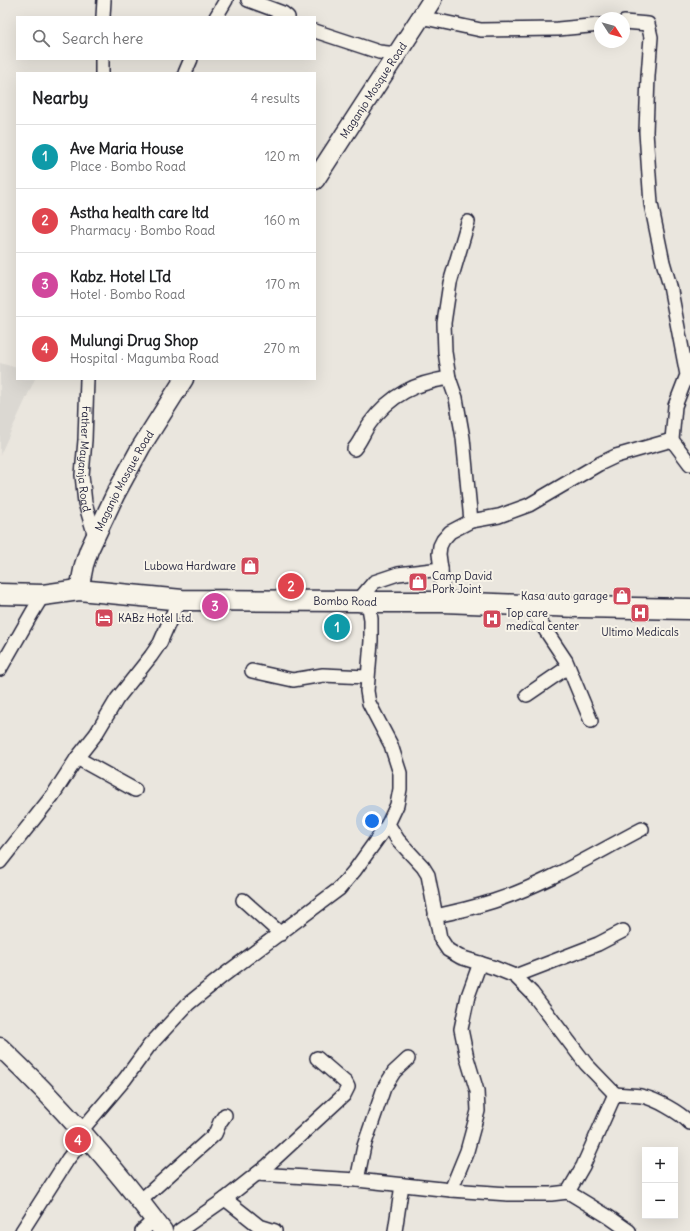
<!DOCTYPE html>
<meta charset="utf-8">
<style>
:root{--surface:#fff;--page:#f2f2f2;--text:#202124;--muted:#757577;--line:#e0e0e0;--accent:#7c3aed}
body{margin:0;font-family:Delius,sans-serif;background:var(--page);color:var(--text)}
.controls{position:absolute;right:12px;bottom:12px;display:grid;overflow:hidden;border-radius:0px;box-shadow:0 4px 16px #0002}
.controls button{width:36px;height:36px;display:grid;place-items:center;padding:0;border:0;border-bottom:1px solid var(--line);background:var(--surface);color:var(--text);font:20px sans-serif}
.compass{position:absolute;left:594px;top:12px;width:36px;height:36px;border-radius:50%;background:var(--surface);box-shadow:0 4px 16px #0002;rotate:126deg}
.you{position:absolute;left:372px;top:821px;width:14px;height:14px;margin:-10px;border:3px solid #fff;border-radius:50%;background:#1a73e8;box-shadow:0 0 0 6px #1a73e833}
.badge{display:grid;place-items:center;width:26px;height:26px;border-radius:50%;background:var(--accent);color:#fff;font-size:13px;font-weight:700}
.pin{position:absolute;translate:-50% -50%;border:2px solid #fff;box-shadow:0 1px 4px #0006}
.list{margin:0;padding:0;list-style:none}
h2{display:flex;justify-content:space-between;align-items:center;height:52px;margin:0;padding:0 16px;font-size:17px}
h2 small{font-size:13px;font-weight:400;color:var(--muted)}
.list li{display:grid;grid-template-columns:26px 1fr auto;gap:12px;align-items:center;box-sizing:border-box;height:64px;padding:0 16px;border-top:1px solid var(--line)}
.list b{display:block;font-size:15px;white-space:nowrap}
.list p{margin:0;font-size:13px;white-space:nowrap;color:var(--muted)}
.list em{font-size:13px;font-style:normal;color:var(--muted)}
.icon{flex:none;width:22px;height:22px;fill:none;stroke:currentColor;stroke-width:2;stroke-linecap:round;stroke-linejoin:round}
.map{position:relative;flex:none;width:690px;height:1231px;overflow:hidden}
.search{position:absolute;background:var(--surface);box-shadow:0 4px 16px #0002;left:16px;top:16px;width:300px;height:44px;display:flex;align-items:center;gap:10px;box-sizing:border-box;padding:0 14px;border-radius:0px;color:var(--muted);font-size:15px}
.panel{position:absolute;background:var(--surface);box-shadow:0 4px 16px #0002;left:16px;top:72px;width:300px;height:308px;border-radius:0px}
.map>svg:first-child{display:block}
</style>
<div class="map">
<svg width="690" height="1231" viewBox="0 0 690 1231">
<rect width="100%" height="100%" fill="#eae6de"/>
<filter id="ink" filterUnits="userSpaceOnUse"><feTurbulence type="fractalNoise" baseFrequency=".025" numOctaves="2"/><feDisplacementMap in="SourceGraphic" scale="8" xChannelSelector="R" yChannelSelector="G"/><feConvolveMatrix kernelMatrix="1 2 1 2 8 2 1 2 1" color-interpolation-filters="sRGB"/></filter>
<g filter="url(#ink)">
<polygon fill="#dbd8d2" points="0,363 17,368 17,379 35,379 0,455"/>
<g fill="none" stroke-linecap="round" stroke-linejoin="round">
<defs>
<g id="street">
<polyline points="248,0 283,13 288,17"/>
<polyline points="103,17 104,0"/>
<polyline points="216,17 226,0"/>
<polyline points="420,17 481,30 558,29 600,25"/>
<polyline points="624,22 648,24 651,37 648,76 646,132 651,204 663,262 670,286 687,375 675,406 672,440 690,464"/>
<polyline points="315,31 379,52 397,54"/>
<polyline points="102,73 102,59"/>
<polyline points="185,73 191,59"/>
<polyline points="468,222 450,283 444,323 445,352 449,378 456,398 463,438 471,521"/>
<path id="s1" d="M87 379 85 440 82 475 85 503 95 536"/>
<path d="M354 449C361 441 364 431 370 423 391 394 416 383 449 378"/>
<polyline points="358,601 374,582 398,574 441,569"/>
<polyline points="368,602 371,619 371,641 367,691 369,703 391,745 400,773 400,789 397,805 388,824 398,840 423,867 428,875 440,938 448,950 460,957 495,968 515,976 532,993 586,1064 615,1094"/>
<polyline points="443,602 441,569 439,554 440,546 443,540 450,532 471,521 499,516 529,505 599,464 616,456 672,440"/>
<polyline points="527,605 540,622 566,661 591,721"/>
<polyline points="0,669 32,613 43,595"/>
<polyline points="252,671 293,680 323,675 367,677"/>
<polyline points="527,695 568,667"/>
<polyline points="77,758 135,790"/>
<polyline points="0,862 53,795 77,758 96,734 117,699 151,656 160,643 174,611 182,600"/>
<polyline points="243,900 281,934"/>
<path d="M435 916C455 912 475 907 494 901 546 884 594 854 642 829"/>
<polyline points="515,976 598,944 623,931"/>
<polyline points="80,1132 125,1079 149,1046 188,1004 224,975 339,889 355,870 388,824"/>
<polyline points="257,1174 357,1180 451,1190 508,1194 551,1194 568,1192 609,1217 629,1231"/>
<polyline points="357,1180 364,1146 384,1088 394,1072 408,1059"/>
<polyline points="451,1190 467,1151 478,1111 477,1091 467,1058 461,1029 468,996 480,963"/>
<path d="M568 1192 583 1166 615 1094C624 1095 632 1095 641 1096 656 1099 679 1112 690 1123"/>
<polyline points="225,1199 259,1226 275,1231"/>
<polyline points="140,1201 215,1134 220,1122 225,1115"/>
<polyline points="22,1231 68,1159 86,1136"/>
<polyline points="142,1231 154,1220"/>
<polyline points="179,1231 225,1199 268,1165 344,1095 348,1087 346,1083 317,1058"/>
<polyline points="395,1231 402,1185"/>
</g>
<g id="secondary">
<path id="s2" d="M315 180 432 0"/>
<path id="s3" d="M79 590 84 565 89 550 115 495 141 447 184 379"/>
<path d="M0 1047C59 1103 114 1166 163 1231"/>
</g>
<g id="primary">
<path id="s4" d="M0 594 43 595 79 590 182 600 358 601 368 602H443L579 607 690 609"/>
</g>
</defs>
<use href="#street" stroke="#22223b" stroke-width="16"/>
<use href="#secondary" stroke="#22223b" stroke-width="21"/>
<use href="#primary" stroke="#22223b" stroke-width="23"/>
<use href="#street" stroke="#f7f3e8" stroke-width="13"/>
<use href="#secondary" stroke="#f7f3e8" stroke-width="18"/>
<use href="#primary" stroke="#f7f3e8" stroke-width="20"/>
</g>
</g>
<defs>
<symbol id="shop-square" viewBox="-11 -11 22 22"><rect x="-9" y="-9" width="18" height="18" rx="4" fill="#d1495b" stroke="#f7f3e8"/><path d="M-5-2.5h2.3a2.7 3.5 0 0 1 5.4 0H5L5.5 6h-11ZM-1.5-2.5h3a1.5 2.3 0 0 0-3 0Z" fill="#fff"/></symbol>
<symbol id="hospital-square" viewBox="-11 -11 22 22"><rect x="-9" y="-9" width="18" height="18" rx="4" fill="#d1495b" stroke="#f7f3e8"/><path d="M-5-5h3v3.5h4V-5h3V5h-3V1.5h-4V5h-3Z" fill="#fff"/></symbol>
<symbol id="hotel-square" viewBox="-11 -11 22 22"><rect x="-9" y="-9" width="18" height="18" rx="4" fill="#d1495b" stroke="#f7f3e8"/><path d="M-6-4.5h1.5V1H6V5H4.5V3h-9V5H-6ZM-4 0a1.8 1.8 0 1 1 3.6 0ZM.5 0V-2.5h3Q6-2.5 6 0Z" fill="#fff"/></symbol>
</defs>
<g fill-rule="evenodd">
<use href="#shop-square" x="239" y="555" width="22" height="22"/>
<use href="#shop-square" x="407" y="571" width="22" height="22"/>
<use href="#shop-square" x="611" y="585" width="22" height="22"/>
<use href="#hospital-square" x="629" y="602" width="22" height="22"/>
<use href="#hotel-square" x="93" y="607" width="22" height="22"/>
<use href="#hospital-square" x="481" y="608" width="22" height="22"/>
</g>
<g text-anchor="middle" stroke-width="4" stroke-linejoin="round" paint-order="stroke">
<g font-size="11" fill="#22223b" stroke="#f7f3e8">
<text dy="4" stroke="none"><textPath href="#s2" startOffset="107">Maganjo Mosque Road</textPath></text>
<text dy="4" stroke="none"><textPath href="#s1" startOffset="80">Father Mayanja Road</textPath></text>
<text dy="4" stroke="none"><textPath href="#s3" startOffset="119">Maganjo Mosque Road</textPath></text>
<text dy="4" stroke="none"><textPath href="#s4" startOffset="346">Bombo Road</textPath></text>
</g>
<g font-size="11" fill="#22223b" stroke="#f7f3e8" text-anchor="start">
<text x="236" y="570" text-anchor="end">Lubowa Hardware</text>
<text x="432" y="580">Camp David<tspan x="432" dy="13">Pork Joint</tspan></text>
<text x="608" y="600" text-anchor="end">Kasa auto garage</text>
<text x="506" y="617">Top care<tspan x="506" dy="13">medical center</tspan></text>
<text x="118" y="622">KABz Hotel Ltd.</text>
<text x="640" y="636" text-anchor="middle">Ultimo Medicals</text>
</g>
</g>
</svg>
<div class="controls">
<button>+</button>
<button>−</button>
</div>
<svg class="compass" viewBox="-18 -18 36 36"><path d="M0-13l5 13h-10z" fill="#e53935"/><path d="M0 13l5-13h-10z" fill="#757577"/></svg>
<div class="you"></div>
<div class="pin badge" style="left:337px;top:627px;background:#0f9aa8">1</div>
<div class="pin badge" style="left:291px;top:586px;background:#e0444e">2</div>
<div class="pin badge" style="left:215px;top:606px;background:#d1479c">3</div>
<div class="pin badge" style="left:78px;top:1140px;background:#e0444e">4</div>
<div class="search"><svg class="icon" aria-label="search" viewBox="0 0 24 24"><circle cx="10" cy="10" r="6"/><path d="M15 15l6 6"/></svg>Search here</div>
<section class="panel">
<h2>Nearby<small>4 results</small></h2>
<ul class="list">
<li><span class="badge" style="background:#0f9aa8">1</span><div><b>Ave Maria House</b><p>Place · Bombo Road</p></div><em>120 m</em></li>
<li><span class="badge" style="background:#e0444e">2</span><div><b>Astha health care ltd</b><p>Pharmacy · Bombo Road</p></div><em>160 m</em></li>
<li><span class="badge" style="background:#d1479c">3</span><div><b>Kabz. Hotel LTd</b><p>Hotel · Bombo Road</p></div><em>170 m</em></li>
<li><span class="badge" style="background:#e0444e">4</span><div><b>Mulungi Drug Shop</b><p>Hospital · Magumba Road</p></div><em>270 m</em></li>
</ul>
</section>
</div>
